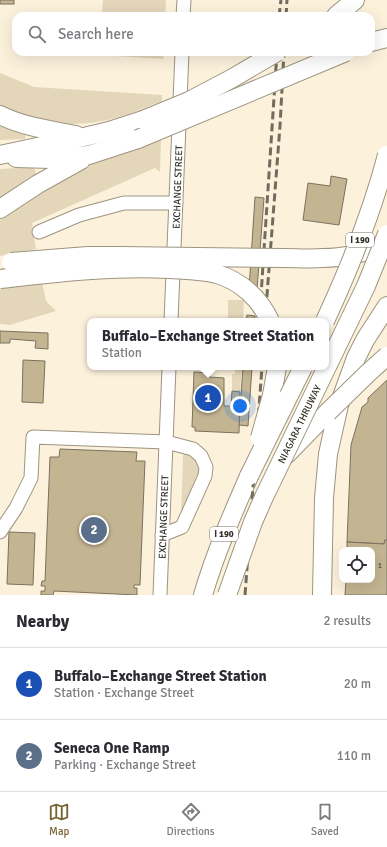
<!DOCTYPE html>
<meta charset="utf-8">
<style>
:root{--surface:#fff;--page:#f2f2f3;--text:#2b2b33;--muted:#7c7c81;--line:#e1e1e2;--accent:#776231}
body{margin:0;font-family:Signika,sans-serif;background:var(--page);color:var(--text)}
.controls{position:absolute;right:12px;bottom:12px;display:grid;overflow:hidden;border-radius:8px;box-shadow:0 4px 16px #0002}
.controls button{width:36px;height:36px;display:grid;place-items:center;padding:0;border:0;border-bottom:1px solid var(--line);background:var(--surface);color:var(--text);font:20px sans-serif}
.you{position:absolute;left:240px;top:406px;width:14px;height:14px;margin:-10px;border:3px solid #fff;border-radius:50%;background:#1a73e8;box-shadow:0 0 0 6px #1a73e833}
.badge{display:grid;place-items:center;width:26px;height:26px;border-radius:50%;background:var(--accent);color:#fff;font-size:13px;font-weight:700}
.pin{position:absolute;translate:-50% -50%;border:2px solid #fff;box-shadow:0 1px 4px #0006}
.popup{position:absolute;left:87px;top:318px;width:242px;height:52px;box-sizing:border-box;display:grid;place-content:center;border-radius:8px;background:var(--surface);filter:drop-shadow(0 1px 3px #0005);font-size:13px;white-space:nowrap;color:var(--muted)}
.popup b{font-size:15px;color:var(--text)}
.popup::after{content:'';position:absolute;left:50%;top:100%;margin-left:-8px;border:8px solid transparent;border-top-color:var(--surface)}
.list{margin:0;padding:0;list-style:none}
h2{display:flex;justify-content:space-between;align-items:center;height:52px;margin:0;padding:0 16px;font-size:17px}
h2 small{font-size:13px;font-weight:400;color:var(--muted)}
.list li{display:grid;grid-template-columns:26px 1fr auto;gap:12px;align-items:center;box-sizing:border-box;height:72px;padding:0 16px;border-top:1px solid var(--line)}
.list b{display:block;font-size:15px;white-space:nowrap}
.list p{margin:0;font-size:13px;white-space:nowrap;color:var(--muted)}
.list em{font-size:13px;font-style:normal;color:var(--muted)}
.icon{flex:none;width:22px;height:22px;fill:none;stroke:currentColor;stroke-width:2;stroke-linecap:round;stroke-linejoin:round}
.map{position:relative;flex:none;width:387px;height:595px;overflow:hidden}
.search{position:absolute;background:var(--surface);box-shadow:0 4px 16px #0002;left:12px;right:12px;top:12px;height:44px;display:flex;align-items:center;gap:10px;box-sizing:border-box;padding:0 14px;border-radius:12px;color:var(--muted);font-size:15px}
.sheet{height:196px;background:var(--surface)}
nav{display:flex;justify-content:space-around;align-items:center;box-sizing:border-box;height:56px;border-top:1px solid var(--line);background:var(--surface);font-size:11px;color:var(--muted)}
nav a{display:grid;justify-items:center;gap:2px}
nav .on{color:var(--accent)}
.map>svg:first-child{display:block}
</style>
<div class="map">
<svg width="387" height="595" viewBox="0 0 387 595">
<rect width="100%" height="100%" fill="#fcf2dc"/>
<g fill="#e4d6b9">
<polygon points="103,0 166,0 165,16 102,16"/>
<polygon points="100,52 164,52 163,59 100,55"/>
<path d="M0 73 34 87 162 95V101C148 106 134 113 119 117 86 127 50 126 17 115 11 113 5 109 0 107Z"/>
<polygon points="0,122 26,132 25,139 0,140"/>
<polygon points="161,139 160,172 155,168 32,223 36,249 0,256 0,220 48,185 86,163"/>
<polygon points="34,167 36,174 0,198 0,169"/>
<polygon points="42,282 46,301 56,311 10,325 0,324 0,287"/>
<polygon points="228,300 244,300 243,321 228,321"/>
<polygon points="235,367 242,367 240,392 232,391 232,374 235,374"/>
<path d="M184 453C195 458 201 463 198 476L181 517 183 456Z"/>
</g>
<g fill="#c4b592" stroke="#7a715e">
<rect x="0" y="0" width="14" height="4"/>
<polygon points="331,176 347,179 339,225 303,220 308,183 330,186"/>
<polygon points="255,197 264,198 257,290 249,289"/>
<polygon points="247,315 255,316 255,321 246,321"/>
<polygon points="0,331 48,333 48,349 35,348 36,341 10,339 10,343 0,343"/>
<polygon points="23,360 45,361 43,403 22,402"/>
<polygon points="243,367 252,367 248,426 239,425"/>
<polygon points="194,372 209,373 209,377 224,378 224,406 231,406 232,391 240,392 239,433 195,431 195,427 192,427"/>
<polygon points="387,380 387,540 385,540 384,544 347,542 351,445 362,407 368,402 368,398"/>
<polygon points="60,449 137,452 136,461 145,461 140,585 134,585 134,588 137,588 137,595 54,591 53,595 41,595 41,591 45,591 45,586 41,586 42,581 45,581 50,457 59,457"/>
<polygon points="9,532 35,533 33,585 7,584"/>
<polygon points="385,540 387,540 387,595 345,595 346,580 372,580 372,550 347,550 347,542 384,544"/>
</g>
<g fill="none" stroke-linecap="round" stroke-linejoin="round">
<defs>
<g id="minor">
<polyline points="183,16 184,0"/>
<polyline points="39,232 79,215 124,203 176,203"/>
<polyline points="171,321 182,52"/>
<polyline points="0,532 16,508 31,478 33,437 166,442 193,449 201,456 206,467 205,476 182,527 162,535"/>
<polyline points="160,595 169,367"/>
</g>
<g id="highway">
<polyline points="336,16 355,0"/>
<polyline points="371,42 387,38"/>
<path d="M0 115C24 127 50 130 76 135"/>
<polyline points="0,155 84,137 109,131 143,120"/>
<polyline points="16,158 51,159 89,155 138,139"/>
<polyline points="0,209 38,184 81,160"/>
<path d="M283 258C296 258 310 259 323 258 345 258 367 252 387 244"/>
<polyline points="272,395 277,367"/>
<polyline points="286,455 328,412"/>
<path d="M203 595C215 554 232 515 249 476"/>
<polyline points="322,595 324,498 328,454 332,436 339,405 356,358 365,340 387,306"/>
</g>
</defs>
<use href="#minor" stroke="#9d9480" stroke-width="15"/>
<use href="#highway" stroke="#9d9480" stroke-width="20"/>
<use href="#minor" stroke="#fff" stroke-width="13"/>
<use href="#highway" stroke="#fff" stroke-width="18"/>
<g stroke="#716c5f" stroke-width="3" stroke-dasharray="8 4" stroke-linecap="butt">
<polyline points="279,16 281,0"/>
<polyline points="286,16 287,0"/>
<polyline points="260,311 277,52"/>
<polyline points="265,321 280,126 284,52"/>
<polyline points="245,595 262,367"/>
</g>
<defs>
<g id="highway-bridge">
<polyline points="143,120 189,101 231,79 277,52"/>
<polyline points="138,139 346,52"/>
<polyline points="11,262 88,256 121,256 283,258"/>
<path d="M0 279C56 273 113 266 169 269 185 270 202 270 217 274 241 281 260 299 270 321"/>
<path d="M325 321C350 267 372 213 387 155"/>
<polyline points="328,412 368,373 387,356"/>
<polyline points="260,438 272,395"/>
<polyline points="249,476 303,367"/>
<polyline points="227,595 253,522 264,497 366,286 387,234"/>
</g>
</defs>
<use href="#highway-bridge" stroke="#9d9480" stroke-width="20" stroke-linecap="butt"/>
<use href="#highway-bridge" stroke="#fff" stroke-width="18"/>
</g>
<g text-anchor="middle" stroke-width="3" stroke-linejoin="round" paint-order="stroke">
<g font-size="8" fill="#575142">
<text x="380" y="568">1</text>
</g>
<g fill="#fff" stroke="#706e68" stroke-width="1">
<rect x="346" y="233" width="28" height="14" rx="3"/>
<rect x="210" y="527" width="28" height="14" rx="3"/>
</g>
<g font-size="9" font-weight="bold" fill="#333027">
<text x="360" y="243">I 190</text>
<text x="224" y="537">I 190</text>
</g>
<g font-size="10" fill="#333027" stroke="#fff">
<text transform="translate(177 187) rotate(-88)" y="4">EXCHANGE STREET</text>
<text transform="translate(299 424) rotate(-64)" y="4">NIAGARA THRUWAY</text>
<text transform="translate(163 517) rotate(-88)" y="4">EXCHANGE STREET</text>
</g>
</g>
</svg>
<div class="controls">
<button><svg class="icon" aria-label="locate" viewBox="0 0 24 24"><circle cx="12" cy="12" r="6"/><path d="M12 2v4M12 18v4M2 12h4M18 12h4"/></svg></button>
</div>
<div class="you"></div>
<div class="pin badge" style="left:208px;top:398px;background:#1a4fb4">1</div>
<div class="popup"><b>Buffalo–Exchange Street Station</b>Station</div>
<div class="pin badge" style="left:94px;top:530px;background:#5c6f8a">2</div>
<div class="search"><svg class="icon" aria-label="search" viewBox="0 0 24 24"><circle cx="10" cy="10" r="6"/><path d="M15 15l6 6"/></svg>Search here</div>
</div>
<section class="sheet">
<h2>Nearby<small>2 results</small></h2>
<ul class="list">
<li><span class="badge" style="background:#1a4fb4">1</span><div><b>Buffalo–Exchange Street Station</b><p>Station · Exchange Street</p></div><em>20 m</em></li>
<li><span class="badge" style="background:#5c6f8a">2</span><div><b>Seneca One Ramp</b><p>Parking · Exchange Street</p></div><em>110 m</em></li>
</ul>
</section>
<nav>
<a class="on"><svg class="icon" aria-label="map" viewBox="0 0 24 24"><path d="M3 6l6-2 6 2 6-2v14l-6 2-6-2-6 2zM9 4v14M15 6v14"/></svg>Map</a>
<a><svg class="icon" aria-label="directions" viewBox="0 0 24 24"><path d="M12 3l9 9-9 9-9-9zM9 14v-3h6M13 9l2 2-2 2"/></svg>Directions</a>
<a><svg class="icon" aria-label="saved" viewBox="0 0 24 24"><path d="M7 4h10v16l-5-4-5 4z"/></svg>Saved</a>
</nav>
